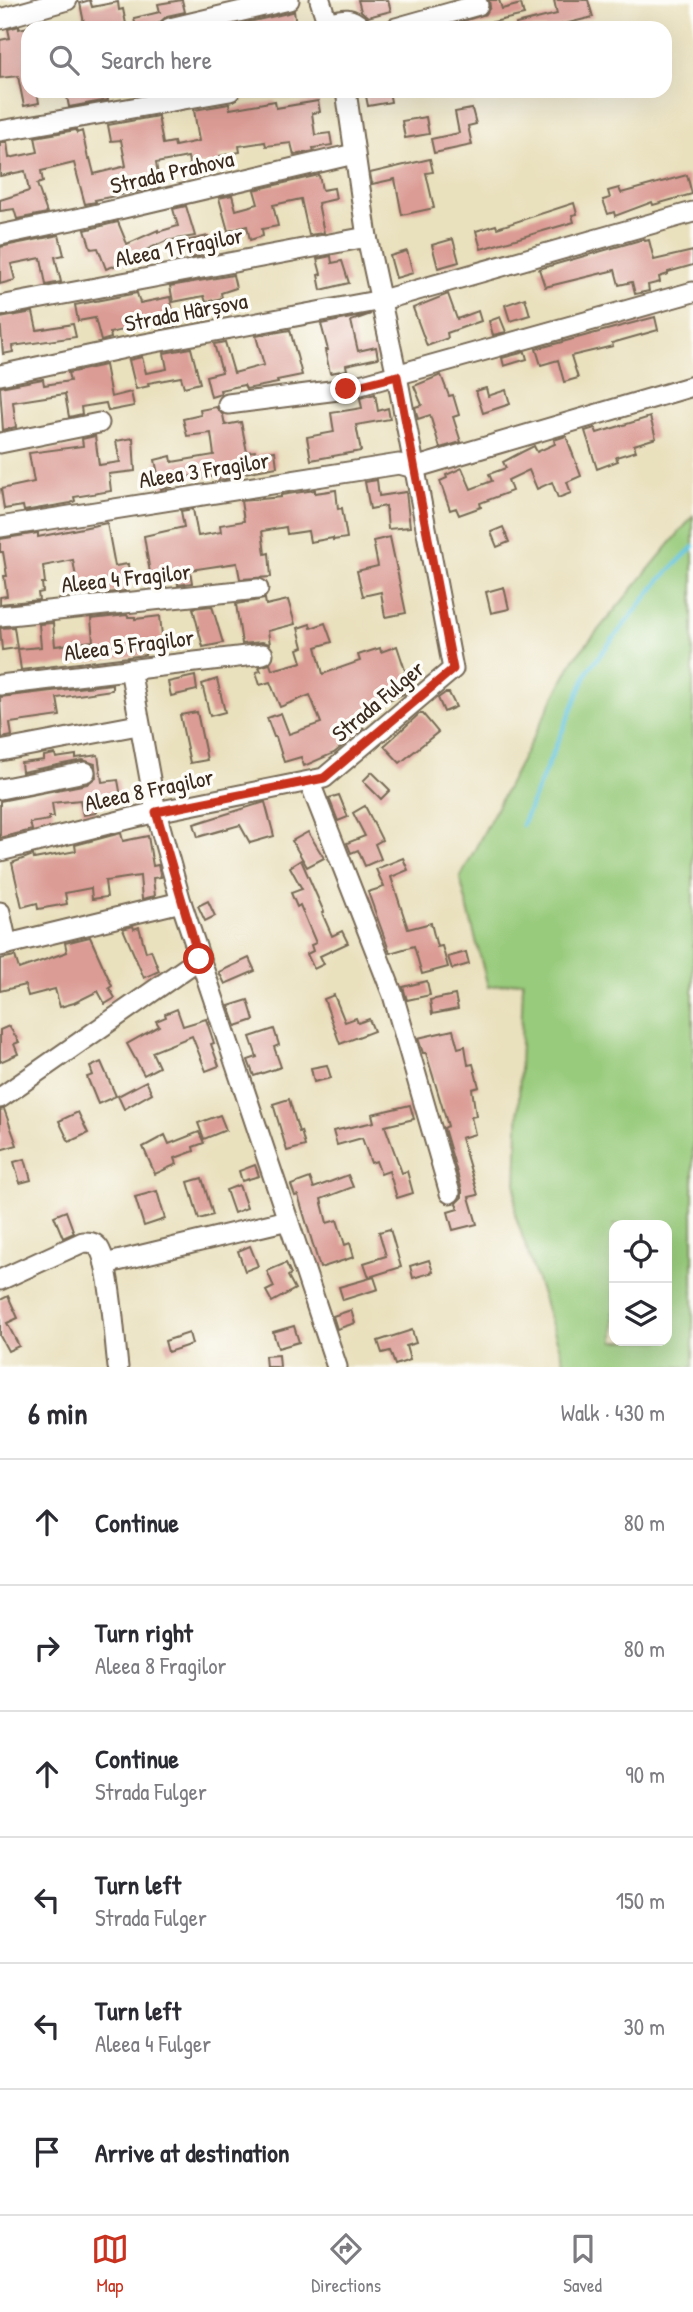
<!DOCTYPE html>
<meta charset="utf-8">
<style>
:root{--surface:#fff;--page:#f7f7f7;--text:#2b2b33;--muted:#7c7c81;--line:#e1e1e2;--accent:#c8321e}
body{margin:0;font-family:"Patrick Hand",sans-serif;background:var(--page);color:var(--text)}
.controls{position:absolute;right:21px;bottom:21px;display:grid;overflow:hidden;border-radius:14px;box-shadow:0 7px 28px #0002}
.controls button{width:63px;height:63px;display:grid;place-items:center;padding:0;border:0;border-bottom:2px solid var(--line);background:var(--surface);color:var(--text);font:35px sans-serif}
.stop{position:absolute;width:21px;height:21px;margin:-16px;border:5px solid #c8321e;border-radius:50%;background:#fff}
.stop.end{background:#c8321e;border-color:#fff;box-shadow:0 2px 7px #0008}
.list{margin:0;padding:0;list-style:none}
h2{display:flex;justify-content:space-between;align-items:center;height:91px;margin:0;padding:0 28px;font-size:30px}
h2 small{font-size:23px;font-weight:400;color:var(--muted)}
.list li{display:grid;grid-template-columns:46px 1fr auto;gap:21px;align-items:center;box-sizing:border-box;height:126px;padding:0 28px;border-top:2px solid var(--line)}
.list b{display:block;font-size:26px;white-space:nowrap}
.list p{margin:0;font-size:23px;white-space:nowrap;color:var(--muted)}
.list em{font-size:23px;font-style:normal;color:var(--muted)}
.icon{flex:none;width:38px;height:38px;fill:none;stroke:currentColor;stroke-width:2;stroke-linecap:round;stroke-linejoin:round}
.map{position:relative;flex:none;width:693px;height:1367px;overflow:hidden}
.search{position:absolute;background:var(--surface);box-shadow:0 7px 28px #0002;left:21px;right:21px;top:21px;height:77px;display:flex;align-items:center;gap:18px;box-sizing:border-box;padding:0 24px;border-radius:21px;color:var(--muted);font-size:26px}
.sheet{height:847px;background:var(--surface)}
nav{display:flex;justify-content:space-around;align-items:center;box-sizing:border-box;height:98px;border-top:2px solid var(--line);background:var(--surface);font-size:19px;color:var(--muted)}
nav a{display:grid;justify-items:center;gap:4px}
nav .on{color:var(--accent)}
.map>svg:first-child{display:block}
</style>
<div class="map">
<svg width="693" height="1367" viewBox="0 0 693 1367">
<rect width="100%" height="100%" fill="#fdfcf7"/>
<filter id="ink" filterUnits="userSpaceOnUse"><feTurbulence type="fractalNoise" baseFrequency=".0143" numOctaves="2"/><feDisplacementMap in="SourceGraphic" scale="14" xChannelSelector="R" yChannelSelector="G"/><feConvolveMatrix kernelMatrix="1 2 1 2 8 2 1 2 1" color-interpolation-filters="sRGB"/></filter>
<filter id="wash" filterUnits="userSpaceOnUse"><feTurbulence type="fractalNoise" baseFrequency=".00686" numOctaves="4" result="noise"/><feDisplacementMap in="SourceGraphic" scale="28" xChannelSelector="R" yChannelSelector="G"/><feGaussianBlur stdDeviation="1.57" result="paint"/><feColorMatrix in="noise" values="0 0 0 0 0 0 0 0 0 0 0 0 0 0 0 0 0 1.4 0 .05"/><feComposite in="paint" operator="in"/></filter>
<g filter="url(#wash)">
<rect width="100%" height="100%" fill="#e9e0bd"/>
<path fill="#98cb7b" stroke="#6a7a4c" stroke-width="2" fill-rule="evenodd" d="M693 516V1367H566L515 1214 523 981 488 987 460 878 574 659ZM614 1225H667V1341H614Z"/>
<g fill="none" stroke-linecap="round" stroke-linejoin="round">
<polyline stroke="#60c3de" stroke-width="4.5" points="522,825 589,669 660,580 693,547"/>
</g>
<g id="blocks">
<g fill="#db9c95">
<polygon points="90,0 92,7 118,2 119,10 123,9 126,24 103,28 85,28 80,3"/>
<polygon points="182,0 185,12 167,16 158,24 154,25 154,28 136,28 134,18 160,12 158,4"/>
<polygon points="358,0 388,0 391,11 368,17 361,11"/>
<polygon points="489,0 499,0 502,9 521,4 524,15 467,28 455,28 454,24 486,14 490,7"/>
<polygon points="554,0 588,0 593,17 548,28 516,28 516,24 557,14"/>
<polygon points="294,11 296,26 223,28 292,12"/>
<polygon points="19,26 19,29 28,27 28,91 37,91 39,103 24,106 18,76 0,78 0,40 10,38 8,29"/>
<polygon points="66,91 107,91 108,100 69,107"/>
<polygon points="365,91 389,91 391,102 368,106"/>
<polygon points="275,101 276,108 318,101 320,112 312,113 315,135 330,133 332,145 313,148 314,151 294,155 291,143 266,146 265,142 239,146 240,152 219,156 221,166 211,169 209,163 190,167 188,157 156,163 160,187 95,200 96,202 85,204 74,163 41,171 43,182 37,184 47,213 17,219 14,209 0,211 0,200 29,191 25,171 0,176 0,143 7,142 9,158 38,152 35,137 76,130 77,133 82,131 88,159 90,158 94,174 126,166 121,140 111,141 108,125 158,116 163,144 174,142 175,146 199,141 194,110 229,104 230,109"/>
<polygon points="472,109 476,124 468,126 472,145 434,153 431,139 459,133 455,112"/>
<polygon points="426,117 429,134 405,138 402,121"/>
<polygon points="430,159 433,172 426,173 434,208 402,215 395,179 372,184 370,173"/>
<polygon points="319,175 322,190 334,188 336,199 318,203 324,233 309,235 301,199 273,205 278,226 262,229 263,236 250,240 247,226 228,231 219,198 232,195 236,210 258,204 254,190"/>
<polygon points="687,175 692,194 653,205 652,202 615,216 614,212 608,214 603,200 610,198 608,191 619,188 621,193"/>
<polygon points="574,203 577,214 572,215 574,222 481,249 476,231 496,225 497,228"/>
<polygon points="186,206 195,236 166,241 146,250 150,260 139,264 136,258 106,269 98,248 91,249 85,230 118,222 127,244 158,230 158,232 178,226 173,209"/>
<polygon points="59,235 64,255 55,257 61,282 46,285 41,258 11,264 15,280 0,284 0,247"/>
<polygon points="208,236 212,249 208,250 208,254 190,258 186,241"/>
<polygon points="453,239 459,262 438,268 432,245"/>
<polygon points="644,239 645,241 649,240 654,260 693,251 693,265 668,272 668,274 659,277 660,282 648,285 649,291 635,294 632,282 619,285 615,270 545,287 539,269"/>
<polygon points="407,251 413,273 396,278 390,256"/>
<polygon points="331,256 332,263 342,261 349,283 321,290 318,275 321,274 317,259"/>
<polygon points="233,275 236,288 221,293 222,298 206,302 204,296 173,302 170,286"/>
<polygon points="137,293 140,303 170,297 176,326 162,328 160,322 139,326 110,333 111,338 101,341 95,318 78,321 75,305"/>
<polygon points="448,294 457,319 478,311 481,321 447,333 448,338 427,346 413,308"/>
<polygon points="525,298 530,315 510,321 505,305"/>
<polygon points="33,312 37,330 73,324 76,337 12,346 13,352 3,354 0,318"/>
<polygon points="371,314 351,321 358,351 376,347 378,358 346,365 347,370 330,373 325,350 328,350 321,324"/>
<polygon points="500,317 506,332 493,335 489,321"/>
<polygon points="655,317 658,330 612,343 613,346 571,356 578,378 564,382 558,360 541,365 536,349"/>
<polygon points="290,330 302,375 277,380 278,383 246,389 244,385 220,390 221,394 211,397 206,376 222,372 214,344 225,342 234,373 264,365 256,336"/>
<polygon points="191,348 200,383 184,387 181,377 148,383 149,386 136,389 129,360 142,357 146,373 167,369 164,353"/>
<polygon points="525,352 527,359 504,366 502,358"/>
<polygon points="105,365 111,397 131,392 134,406 108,411 106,403 81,407 82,414 69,417 65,394 13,402 16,427 3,430 0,387 43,379 44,385 70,381 68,373"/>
<polygon points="441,375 449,396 453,395 459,415 453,417 461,442 440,448 430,415 418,419 415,407 422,405 414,386"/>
<polygon points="486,388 488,396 506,390 510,404 483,413 476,391"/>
<polygon points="375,394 378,411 388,408 390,419 356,425 361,451 311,460 307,437 334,432 331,413 362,408 360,398"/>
<polygon points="216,407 223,415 225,425 241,422 247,452 255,451 256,454 275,451 277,467 233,475 233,478 219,480 218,475 204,478 203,474 171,480 172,487 161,489 155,460 171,456 172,462 214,455 211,433 187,436 183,419 201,415 200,410"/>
<polygon points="650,417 656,438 634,445 636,451 616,457 618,461 597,469 585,431 595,428 597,433"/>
<polygon points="95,436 99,465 120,462 116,441 133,438 135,471 109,474 111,491 74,497 75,501 71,503 24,511 23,506 4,509 1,489 34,482 29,453 83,446 82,439"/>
<polygon points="566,436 581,476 567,482 571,493 558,498 552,482 537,489 529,470 508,480 512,491 480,503 481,507 459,515 456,508 450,510 440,481 447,478 446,475 462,468 471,489 492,481 489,474 506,468 503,462 522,452 534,446 537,452 555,444 554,440"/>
<polygon points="377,480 379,496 406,492 410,527 388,529 386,506 370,509 365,482"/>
<polygon points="315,490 315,493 336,490 338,509 342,508 347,538 333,540 333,538 310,542 308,531 287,534 286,527 262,531 265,554 269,553 271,577 240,579 237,563 190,570 192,583 178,585 177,575 151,579 144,536 184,527 181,511 193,509 198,536 221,532 220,525 244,521 241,501 281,497 281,495"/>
<polygon points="107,523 115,566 128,564 129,574 123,575 125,591 106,593 105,580 77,584 73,560 43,566 45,583 42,583 43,592 38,593 39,600 0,604 0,597 7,596 4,576 7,576 3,552 0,552 0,539 38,533 38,537"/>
<polygon points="503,527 509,542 497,547 491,532"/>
<polygon points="390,537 406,613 385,617 381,592 363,596 357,571 378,566 373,541"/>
<polygon points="504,587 509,609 491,613 486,592"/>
<polygon points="265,599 266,605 288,600 295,624 268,631 270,644 262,642 242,644 236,604"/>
<polygon points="212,606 223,643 203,647 193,608"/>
<polygon points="127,615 128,617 135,617 135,619 160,616 163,646 145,648 145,655 21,670 18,649 41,647 39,624 53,623 55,646 93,641 91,619"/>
<polygon points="325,623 332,642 316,647 323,674 360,661 358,655 380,648 381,652 397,646 411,688 405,691 404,694 362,710 364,715 359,717 364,729 344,742 345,744 334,753 304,766 301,757 284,762 276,737 274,737 267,718 281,713 289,734 321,723 310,695 280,707 270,682 260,685 256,672 261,671 259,667 270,664 272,670 302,662 298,649 303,647 298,628 310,624 311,628"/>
<polygon points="14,627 17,648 2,650 0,628"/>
<polygon points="195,676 197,690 171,696 168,682"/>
<polygon points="217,679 225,712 210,716 202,684"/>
<polygon points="112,684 112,690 57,698 60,716 10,723 12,736 2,738 0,697"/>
<polygon points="445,693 449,693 456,707 444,712 438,698"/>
<polygon points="197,712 207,760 190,763 180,715"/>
<polygon points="419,714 423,714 438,732 400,763 384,746"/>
<polygon points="55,754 56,758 76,755 76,758 98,755 102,782 118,780 122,802 95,806 96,813 83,815 80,800 52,803 54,817 49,817 49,820 30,823 32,830 0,838 0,801 87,784 96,777 95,764 83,760 22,772 21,763 44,760 44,756"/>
<polygon points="372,772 390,790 381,799 363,781"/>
<polygon points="339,795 348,817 338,821 329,798"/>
<polygon points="265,802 274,836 250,843 240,825 198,837 194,824"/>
<polygon points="365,806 382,840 375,844 381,859 365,866 358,850 351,853 347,843 365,836 353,813"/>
<polygon points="308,832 324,858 307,867 292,841"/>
<polygon points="121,833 123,841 148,836 153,866 158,865 161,877 153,878 155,896 142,899 140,876 105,881 107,897 92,899 91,888 65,893 67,904 38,909 37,903 22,907 12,863 33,855 34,859 76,851 75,845"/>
<polygon points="403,858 408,870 391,877 408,929 431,923 437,947 442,946 448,967 422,974 414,946 390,953 368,892 384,887 376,869"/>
<polygon points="301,860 324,912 322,913 332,936 342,931 348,943 320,956 324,964 314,969 307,954 313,951 311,945 316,943 300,905 297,907 291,893 302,889 290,867"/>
<polygon points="208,901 215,916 205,921 198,906"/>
<polygon points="133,926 134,929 139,927 146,952 151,950 159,971 144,978 123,929"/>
<polygon points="90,937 112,986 109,988 115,998 105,1004 98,991 74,1003 60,1007 55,989 28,996 25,985 0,991 0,959 15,956 19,969 67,952 65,943"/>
<polygon points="466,952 469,964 452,969 448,957"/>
<polygon points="249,958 255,971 225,984 219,972"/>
<polygon points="427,981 430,995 407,1000 403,987"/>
<polygon points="334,995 345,1022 356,1018 358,1023 369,1019 374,1031 340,1044 324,999"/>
<polygon points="455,995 458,1009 432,1014 430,1000"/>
<polygon points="248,1000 254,1020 236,1026 229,1006"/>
<polygon points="177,1009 183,1026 206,1019 214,1043 211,1044 219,1066 206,1071 192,1036 152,1052 159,1067 144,1075 127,1044 159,1026 156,1021 166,1017 165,1014"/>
<polygon points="9,1026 19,1042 14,1044 18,1054 0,1062 0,1030"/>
<polygon points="274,1029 279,1045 274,1047 281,1067 254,1076 248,1060 257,1057 250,1037"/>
<polygon points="453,1030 458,1048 465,1046 468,1065 473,1064 479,1087 472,1089 476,1116 471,1117 475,1134 461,1138 478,1195 469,1197 477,1224 453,1230 448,1212 458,1209 456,1203 462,1197 462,1190 444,1128 448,1126 426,1053 423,1053 418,1038"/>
<polygon points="101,1062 116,1096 98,1104 87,1077 93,1075 90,1067"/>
<polygon points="327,1065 331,1078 314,1082 311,1068"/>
<polygon points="146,1081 152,1093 124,1109 118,1096"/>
<polygon points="289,1099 299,1132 301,1131 305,1146 287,1151 273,1104"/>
<polygon points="410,1105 414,1119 385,1126 402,1173 407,1171 413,1193 397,1198 389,1171 381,1174 376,1161 371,1163 362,1138 337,1145 333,1131 374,1122 372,1114"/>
<polygon points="4,1109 17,1145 0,1150 0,1110"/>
<polygon points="78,1112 88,1133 69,1142 59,1121"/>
<polygon points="220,1115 226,1130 204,1139 198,1123"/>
<polygon points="199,1132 204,1143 193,1147 194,1151 175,1158 177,1164 155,1174 143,1147 165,1135 169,1144"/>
<polygon points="25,1159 31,1180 20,1183 14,1162"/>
<polygon points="255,1165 259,1176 242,1181 239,1171"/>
<polygon points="348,1175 353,1187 321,1199 327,1223 337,1220 345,1245 350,1243 354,1257 320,1268 298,1195 295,1196 291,1185 310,1178 314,1188"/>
<polygon points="202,1178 213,1215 199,1219 188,1182"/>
<polygon points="239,1185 247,1208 234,1213 226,1190"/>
<polygon points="157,1191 165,1219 144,1226 135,1197"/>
<polygon points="66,1211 74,1233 63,1238 54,1216"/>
<polygon points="390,1229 401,1267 369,1277 364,1263 386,1256 379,1232"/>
<polygon points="250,1246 258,1266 245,1271 238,1251"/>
<polygon points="429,1260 433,1272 413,1278 410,1266"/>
<polygon points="286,1263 291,1274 288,1276 295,1289 272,1302 266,1291 274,1287 267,1271"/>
<polygon points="374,1277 378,1289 343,1300 339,1287"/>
<polygon points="8,1296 18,1318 7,1323 19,1346 8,1351 0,1336 0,1300"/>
<polygon points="351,1310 355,1323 337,1329 333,1316"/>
<polygon points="294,1326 299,1342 278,1348 273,1332"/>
<polygon points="412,1330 416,1343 406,1346 410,1360 395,1365 390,1351 382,1353 378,1341"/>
<polygon points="189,1333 192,1344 168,1352 165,1341"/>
<polygon points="279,1355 280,1367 266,1367 265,1356"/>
</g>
</g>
</g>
<g filter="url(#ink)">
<use href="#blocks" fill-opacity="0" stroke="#786a56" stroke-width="2"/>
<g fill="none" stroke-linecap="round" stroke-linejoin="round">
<defs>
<g id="minor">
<polyline points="320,0 329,28"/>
<polyline points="0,19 67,0"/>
<path d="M327 23C342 19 350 15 362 28"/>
<polyline points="170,28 289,0"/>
<polyline points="396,28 478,5"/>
<polyline points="0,131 230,91"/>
<polyline points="0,235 81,218 354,154"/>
<polyline points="0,306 367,237"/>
<polyline points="0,375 139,345 382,300 693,212"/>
<polyline points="228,404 346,389 693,292"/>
<polyline points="0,443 99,423"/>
<polyline points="0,527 399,464 414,468 693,386"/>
<polyline points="0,616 258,589"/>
<polyline points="130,669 156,812 181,902 288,1220"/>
<polyline points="0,685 263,654"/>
<polyline points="0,751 138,725"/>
<polyline points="310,783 393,995 450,1193"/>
<polyline points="0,789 85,772"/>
<polyline points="0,851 156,812 324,778 453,669 397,376 367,237 346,91"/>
<polyline points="0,912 7,944"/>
<polyline points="0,946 181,902"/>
<polyline points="0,1098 199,959"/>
<polyline points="105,1264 288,1220 337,1367"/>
<path d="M0 1280 83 1242C89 1242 94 1242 98 1247 110 1260 115 1344 118 1367"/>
</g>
</defs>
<use href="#minor" stroke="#786a56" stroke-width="23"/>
<use href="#minor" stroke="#fff" stroke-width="19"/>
</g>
</g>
<g fill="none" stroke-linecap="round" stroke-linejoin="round" filter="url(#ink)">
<polyline stroke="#c8321e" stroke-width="9" points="199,959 156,812 324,778 453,669 397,376 346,389"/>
</g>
<g text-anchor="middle" stroke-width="7" stroke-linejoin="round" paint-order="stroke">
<g font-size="23" fill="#3b2a1e" stroke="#fdfcf7">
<text transform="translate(172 172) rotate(-13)" y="8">Strada Prahova</text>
<text transform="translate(179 247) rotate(-11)" y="8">Aleea 1 Fragilor</text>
<text transform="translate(186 312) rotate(-11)" y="8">Strada Hârșova</text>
<text transform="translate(204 470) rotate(-9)" y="8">Aleea 3 Fragilor</text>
<text transform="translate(126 578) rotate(-6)" y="8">Aleea 4 Fragilor</text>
<text transform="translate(129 645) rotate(-7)" y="8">Aleea 5 Fragilor</text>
<text transform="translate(378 701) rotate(-40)" y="8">Strada Fulger</text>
<text transform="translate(149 790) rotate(-12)" y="8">Aleea 8 Fragilor</text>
</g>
</g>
</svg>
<div class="controls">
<button><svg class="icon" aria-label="locate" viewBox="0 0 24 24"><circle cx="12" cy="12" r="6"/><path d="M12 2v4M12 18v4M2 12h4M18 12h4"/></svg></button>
<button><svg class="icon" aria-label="layers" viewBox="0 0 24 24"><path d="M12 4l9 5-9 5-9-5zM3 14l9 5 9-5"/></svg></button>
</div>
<div class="stop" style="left:199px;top:959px"></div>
<div class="stop end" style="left:346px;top:389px"></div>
<div class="search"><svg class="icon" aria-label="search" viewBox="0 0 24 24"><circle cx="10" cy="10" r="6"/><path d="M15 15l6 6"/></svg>Search here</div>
</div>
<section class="sheet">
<h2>6 min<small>Walk · 430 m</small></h2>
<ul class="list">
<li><svg class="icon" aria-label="ahead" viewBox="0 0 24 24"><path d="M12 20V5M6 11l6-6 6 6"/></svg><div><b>Continue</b></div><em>80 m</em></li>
<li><svg class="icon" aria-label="right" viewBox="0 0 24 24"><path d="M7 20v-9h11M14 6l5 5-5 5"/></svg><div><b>Turn right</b><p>Aleea 8 Fragilor</p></div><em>80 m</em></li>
<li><svg class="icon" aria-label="ahead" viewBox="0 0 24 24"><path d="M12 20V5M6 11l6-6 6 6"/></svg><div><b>Continue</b><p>Strada Fulger</p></div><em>90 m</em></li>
<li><svg class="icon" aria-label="left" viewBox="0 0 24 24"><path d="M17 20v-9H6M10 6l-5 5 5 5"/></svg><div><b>Turn left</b><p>Strada Fulger</p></div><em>150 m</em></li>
<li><svg class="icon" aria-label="left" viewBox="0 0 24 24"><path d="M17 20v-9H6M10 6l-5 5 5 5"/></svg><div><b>Turn left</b><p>Aleea 4 Fulger</p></div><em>30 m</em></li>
<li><svg class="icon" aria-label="arrive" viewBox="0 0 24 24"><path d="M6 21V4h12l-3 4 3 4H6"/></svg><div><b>Arrive at destination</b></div></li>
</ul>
</section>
<nav>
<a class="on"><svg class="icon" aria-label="map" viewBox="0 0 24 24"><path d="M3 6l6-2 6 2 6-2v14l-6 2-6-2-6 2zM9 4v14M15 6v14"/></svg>Map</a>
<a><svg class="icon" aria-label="directions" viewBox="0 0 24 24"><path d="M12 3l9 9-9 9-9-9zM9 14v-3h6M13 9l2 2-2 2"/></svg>Directions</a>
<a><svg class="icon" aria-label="saved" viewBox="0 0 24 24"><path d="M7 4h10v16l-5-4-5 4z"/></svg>Saved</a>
</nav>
